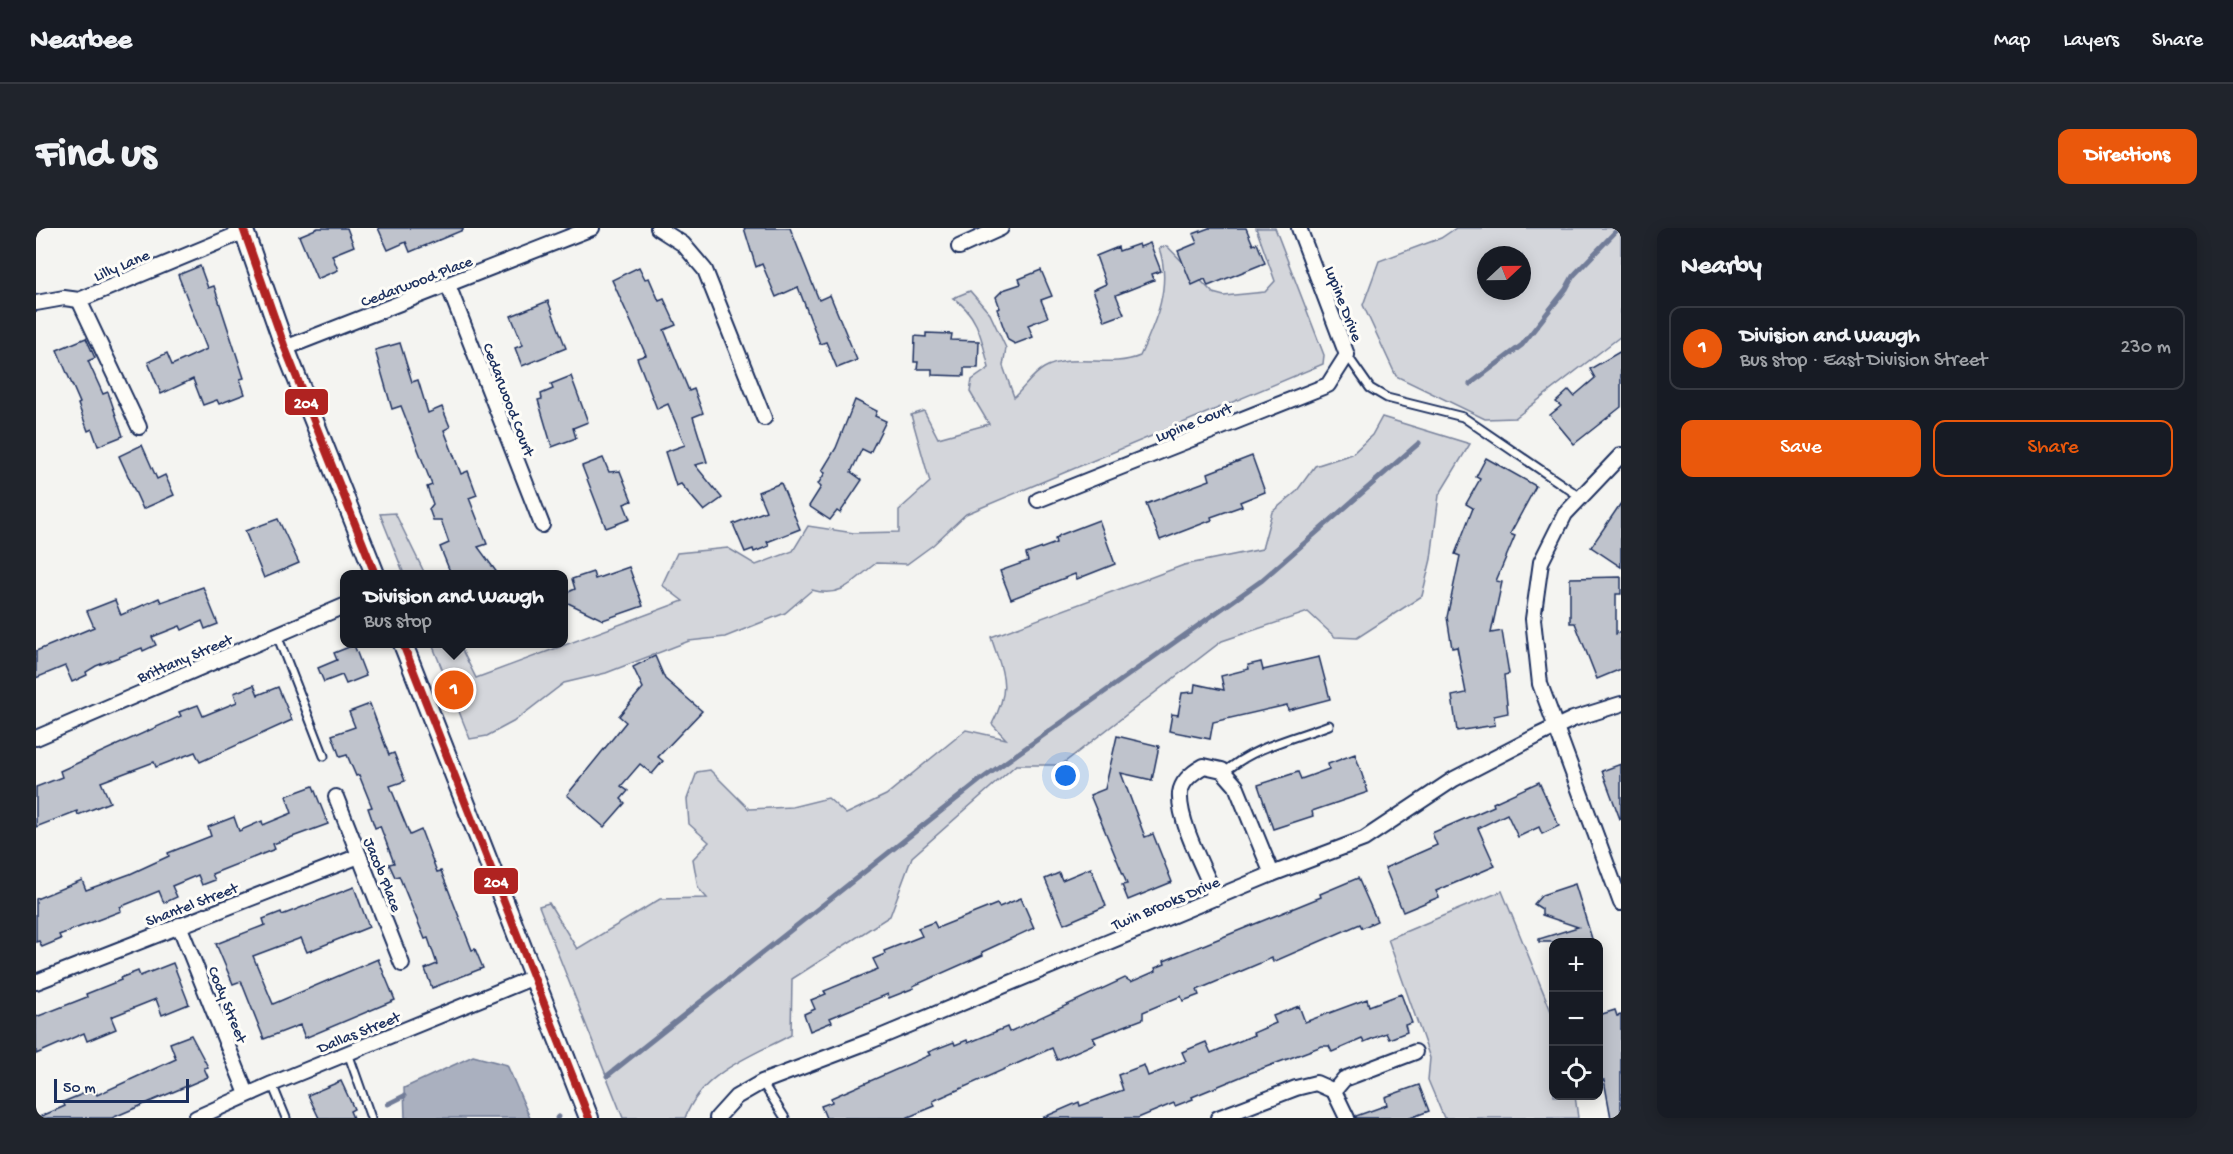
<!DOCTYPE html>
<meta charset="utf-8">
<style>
:root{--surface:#171b24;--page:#20242c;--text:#f1f3f6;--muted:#9ea1a6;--line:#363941;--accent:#ea580c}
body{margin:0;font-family:"Gochi Hand",sans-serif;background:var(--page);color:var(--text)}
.controls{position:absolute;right:18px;bottom:18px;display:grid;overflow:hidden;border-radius:12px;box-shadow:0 3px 15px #0003}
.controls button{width:54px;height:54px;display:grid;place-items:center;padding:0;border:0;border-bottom:2px solid var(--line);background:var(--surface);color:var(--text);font:30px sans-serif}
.compass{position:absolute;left:1441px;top:18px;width:54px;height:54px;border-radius:50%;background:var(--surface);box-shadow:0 3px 15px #0003;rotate:68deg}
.scale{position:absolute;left:18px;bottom:15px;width:135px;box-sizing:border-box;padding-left:6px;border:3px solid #1b2f5e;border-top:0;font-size:16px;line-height:21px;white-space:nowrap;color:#1b2f5e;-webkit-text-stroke:4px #fdfcf7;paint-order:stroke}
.you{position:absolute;left:1030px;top:548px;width:21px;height:21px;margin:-15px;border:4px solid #fff;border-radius:50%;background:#1a73e8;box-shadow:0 0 0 9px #1a73e833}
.badge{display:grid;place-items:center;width:39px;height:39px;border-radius:50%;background:var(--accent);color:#fff;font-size:20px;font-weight:700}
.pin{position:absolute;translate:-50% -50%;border:3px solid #fff;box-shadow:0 2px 6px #0006}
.popup{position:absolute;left:304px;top:342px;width:228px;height:78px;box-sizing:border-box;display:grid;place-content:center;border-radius:12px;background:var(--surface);filter:drop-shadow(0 2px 4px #0005);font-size:20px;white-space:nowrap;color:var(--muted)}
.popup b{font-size:22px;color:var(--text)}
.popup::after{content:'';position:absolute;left:50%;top:100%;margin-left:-12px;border:12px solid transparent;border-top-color:var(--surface)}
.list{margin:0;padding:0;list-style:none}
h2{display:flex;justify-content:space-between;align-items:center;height:78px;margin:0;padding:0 24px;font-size:26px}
h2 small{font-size:20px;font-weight:400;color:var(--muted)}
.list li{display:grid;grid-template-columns:39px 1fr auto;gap:18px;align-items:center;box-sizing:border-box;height:84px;margin:0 12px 12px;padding:0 12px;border:2px solid var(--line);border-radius:12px}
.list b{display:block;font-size:22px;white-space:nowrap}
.list p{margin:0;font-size:20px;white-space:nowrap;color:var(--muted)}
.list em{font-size:20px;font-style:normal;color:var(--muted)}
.actions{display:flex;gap:12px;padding:18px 24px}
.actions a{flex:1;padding:14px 0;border:2px solid var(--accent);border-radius:12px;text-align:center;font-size:21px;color:var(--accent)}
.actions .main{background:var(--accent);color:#fff}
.icon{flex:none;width:33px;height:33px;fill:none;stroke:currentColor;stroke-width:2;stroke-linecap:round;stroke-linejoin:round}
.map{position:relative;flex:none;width:1585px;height:890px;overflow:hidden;border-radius:12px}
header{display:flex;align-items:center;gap:36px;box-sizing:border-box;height:84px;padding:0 30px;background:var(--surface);border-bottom:2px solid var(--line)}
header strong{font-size:28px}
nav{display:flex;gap:33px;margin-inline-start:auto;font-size:21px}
.intro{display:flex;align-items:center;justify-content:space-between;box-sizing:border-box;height:144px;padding:0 36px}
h1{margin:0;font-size:42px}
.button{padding:15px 27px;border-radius:12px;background:var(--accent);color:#fff;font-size:21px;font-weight:700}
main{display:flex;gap:36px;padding:0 36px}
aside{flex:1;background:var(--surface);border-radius:12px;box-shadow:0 3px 15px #0003}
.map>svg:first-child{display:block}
</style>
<header>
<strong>Nearbee</strong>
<nav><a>Map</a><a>Layers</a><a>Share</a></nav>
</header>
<div class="intro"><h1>Find us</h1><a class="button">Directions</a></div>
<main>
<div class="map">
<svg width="1585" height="890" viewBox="0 0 1585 890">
<rect width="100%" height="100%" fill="#f4f4f1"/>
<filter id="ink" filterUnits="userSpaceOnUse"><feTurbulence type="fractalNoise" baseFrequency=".0167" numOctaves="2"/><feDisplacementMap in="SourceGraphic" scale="12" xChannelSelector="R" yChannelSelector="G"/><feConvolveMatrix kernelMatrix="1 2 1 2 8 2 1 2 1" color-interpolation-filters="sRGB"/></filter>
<g filter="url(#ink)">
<g fill="#d4d6db" stroke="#78829c" stroke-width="1.5" fill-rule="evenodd">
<path d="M1220 0H1239L1288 127 1287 136 930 286 897 317 871 336 840 335C818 352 806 371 776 362L749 385 689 409 653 413 570 445 528 455 477 494 451 508 434 511 396 416H423L440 450 647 373 626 357 641 325 692 320 720 337 757 323 772 298 818 305 863 304V282L894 254 875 187 888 183 902 210 953 196 934 164 936 152 953 140C946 112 942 86 917 70L934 63 954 86 970 120 967 138 978 169C987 161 997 146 1008 140 1038 124 1073 141 1104 128 1120 93 1136 58 1123 20L1131 18 1177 65 1188 68 1229 64 1239 53Z"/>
<path d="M1420 0H1585V108L1479 190 1449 191 1360 148 1327 77 1343 33 1405 10ZM1450 27H1486V63H1450Z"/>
<path d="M1346 189 1434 216 1403 267 1395 331 1386 368 1321 410 1299 409 1272 384 1186 413 1025 537H980L876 629 854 688 756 751 755 807C714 829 666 844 649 890H587L503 678 513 675 541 721 624 671 671 670 662 660 657 631 673 614 653 596 651 571 661 544 674 542 713 581 756 579 792 570 810 586 850 567 930 502 970 511 956 496C976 458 967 447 955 409L1148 337 1226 321 1236 284 1260 264 1279 238 1316 226 1336 207Z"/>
<polygon points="359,285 389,346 368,346 344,286"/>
<polygon points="1466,663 1517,788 1518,868 1539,868 1542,890 1408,890 1392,852 1394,830 1352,711"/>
</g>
<polygon fill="#aab0bf" stroke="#717c98" stroke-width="1.5" points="437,828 471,837 494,890 369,890 368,860"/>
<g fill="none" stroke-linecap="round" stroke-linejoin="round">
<g stroke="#717c98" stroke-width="5">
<polyline points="1434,156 1486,117 1530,61 1537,48 1583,0"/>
<polyline points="571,848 943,553 1225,353 1383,215"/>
<polyline points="352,876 368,868"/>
<polyline points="521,890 522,889"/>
</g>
</g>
<g fill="#bfc3cc" stroke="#1b2f5e" stroke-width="1.5">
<polygon points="282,0 311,0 318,18 296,27 302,42 281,51 263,8"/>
<polygon points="342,0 427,0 427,2 374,24 370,14 352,22"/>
<polygon points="708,0 754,0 783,72 794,67 821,132 801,140 790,114 784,116 762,59 740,69 726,36 720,39"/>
<polygon points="1173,0 1210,0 1217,17 1221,15 1229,35 1172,58 1169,51 1156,57 1142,23 1161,15 1157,6"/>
<polygon points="1114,15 1125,43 1116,46 1118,52 1080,67 1088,86 1069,93 1057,62 1070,56 1060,28 1082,19 1083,23 1103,16 1104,19"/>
<polygon points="164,38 172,60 178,58 208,150 204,151 209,166 183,176 181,172 167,177 157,151 125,166 112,134 131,125 136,137 171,121 142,47"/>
<polygon points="603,39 609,51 613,50 623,73 628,71 640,97 628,102 653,163 658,161 667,185 657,189 671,234 659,237 686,270 668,283 645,256 640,258 629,224 649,217 632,176 621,181 601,130 610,127 576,52"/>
<polygon points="1005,42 1016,68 1005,72 1012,89 992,97 997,109 979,116 972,112 961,81 964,80 960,69 967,62 985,56 983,51"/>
<polygon points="512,73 530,120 486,138 479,120 487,117 475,88"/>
<polygon points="890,105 916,106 915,112 943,113 942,140 928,140 928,148 896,147 896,141 881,141 882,134 878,134 879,108 890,109"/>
<polygon points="50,110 59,130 52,133 67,166 72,164 87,208 62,218 56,201 52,203 42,176 44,175 21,122"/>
<polygon points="364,115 376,154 382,152 392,185 406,179 414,199 408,202 425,246 432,243 441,267 433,270 451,316 442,319 462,346 415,346 404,319 413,315 405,292 397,292 393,281 397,276 391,259 396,257 365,178 356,181 339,122"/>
<polygon points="1585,123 1585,179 1538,216 1514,187 1525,178 1520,174 1533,162 1538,168 1559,150 1554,141"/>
<polygon points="535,148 552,194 537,200 540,210 516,219 502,172 506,171 505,166 517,161 515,156"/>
<polygon points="819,172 841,183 839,188 850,193 834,225 826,221 815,244 826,252 804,285 801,283 794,292 773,278 785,259 782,256 789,245 786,243 800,220"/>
<polygon points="106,217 121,251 129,247 138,267 107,281 83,228"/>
<polygon points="1216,228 1229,264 1204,274 1206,278 1175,289 1176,292 1124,312 1110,276 1174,252 1172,245"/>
<polygon points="567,230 573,244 584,243 596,273 588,276 594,291 570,300 546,238"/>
<polygon points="1450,230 1500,258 1474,306 1479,308 1460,353 1466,354 1455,405 1466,403 1473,446 1468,447 1472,485 1458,488 1459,497 1421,503 1416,468 1430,465 1421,419 1416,420 1411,389 1424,328 1419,326 1437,280 1430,276 1444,251 1440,249"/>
<polygon points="745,255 764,301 731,314 733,318 718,324 717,321 709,324 697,296 730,283 722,264"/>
<polygon points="1585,275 1585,339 1555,319"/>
<polygon points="242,291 263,335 228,350 209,303"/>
<polygon points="1063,292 1079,336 1041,351 1039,346 975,371 964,343 992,333 990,326 1020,315 1019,311 1024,307"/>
<polygon points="593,339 607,378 567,392 528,373 528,366 539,361 536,351 557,344 559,351"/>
<polygon points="1585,349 1585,366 1580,366 1580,406 1585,404 1585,441 1561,451 1539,395 1534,395 1534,350"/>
<polygon points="167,359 182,396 169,401 166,393 146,402 144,398 116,409 120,417 107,423 106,420 60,438 50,444 51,447 36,454 29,438 0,450 0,423 58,399 51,383 79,372 85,387 123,370 125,374"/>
<polygon points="318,417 330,448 310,456 306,447 288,454 282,440 301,432 298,425"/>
<polygon points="619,428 629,451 666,483 622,529 627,533 616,546 604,536 585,558 592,563 585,571 589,575 568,599 531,567 590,494 583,488 607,460 597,439"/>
<polygon points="1283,429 1294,471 1252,482 1251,477 1177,494 1174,511 1133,503 1136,486 1142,487 1146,465 1158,464 1159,456 1188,462 1185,448 1213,441 1212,437 1225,434 1227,442"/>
<polygon points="218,457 222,467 242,459 256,492 164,534 159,524 120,539 118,534 65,554 74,574 42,587 41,583 0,599 0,559 26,549 24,543 145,488 143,484 162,477 167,488 201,474 198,465"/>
<polygon points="334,476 353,527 358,525 369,553 354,558 374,607 385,602 401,644 405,643 436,722 439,721 447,740 396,760 389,741 401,736 392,710 389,711 363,648 359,649 353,636 358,635 344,598 339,600 332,580 336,579 323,547 320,548 311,527 304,529 296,507 319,499 313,484"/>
<polygon points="1081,508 1123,518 1116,552 1085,545 1109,609 1117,606 1136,654 1092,672 1086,657 1091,656 1054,567 1069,561"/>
<polygon points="1319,526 1332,564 1276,583 1277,588 1237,601 1222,557 1262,544 1265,551 1293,541 1292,536"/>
<polygon points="1585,536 1585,591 1584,591 1566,543"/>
<polygon points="1503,554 1523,598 1506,606 1503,599 1482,609 1471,586 1442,600 1459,638 1400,663 1403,669 1367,684 1349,640 1401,617 1396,605 1458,578 1457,575"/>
<polygon points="277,558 292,596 237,616 239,621 176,646 179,652 166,657 162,647 136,658 141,669 128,675 123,663 84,679 85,683 23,707 25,711 6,719 3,713 0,714 0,671 46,652 50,662 94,646 133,628 132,625 175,608 172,599 198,589 203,603 226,593 227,597 256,585 250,568"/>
<polygon points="1055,640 1070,678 1028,696 1009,651 1023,645 1026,652"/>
<polygon points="1322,650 1341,693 1326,700 1324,696 1237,734 1236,730 1161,762 1163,767 1147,773 1145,768 1107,784 1107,791 1057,810 1060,815 1021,832 1016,820 897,873 899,878 870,890 790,890 785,878 796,874 795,870 894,827 892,824 918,814 919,817 931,812 932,815 971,799 973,804 1089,750 1095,754 1120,743 1119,740 1129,736 1128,733 1285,669 1284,666"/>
<polygon points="1539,656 1557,714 1503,714 1503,711 1542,699 1506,687 1506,681 1498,676 1506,667"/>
<polygon points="318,659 333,699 271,724 265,710 217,728 237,776 342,731 359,772 269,810 264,797 228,811 205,753 197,756 180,716 229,697 227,691 245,684 246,687"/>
<polygon points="985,670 998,700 946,724 947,727 877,758 878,760 853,770 852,766 794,790 796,794 774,803 768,786 779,781 775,772 790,766 788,763 842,741 837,731 849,726 848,723 886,708 882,700 898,694 901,700 961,676 963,679"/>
<polygon points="137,735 153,776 126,787 120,771 75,789 80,801 51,813 48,805 0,826 0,789 51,769 50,766 85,752 84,750 102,743 104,748"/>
<polygon points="1365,766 1376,795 1369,797 1371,804 1353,811 1350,805 1328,814 1326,811 1296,824 1293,818 1286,818 1214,845 1156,869 1157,871 1139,878 1138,875 1102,890 1006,890 1043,874 1044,878 1087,862 1082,847 1108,837 1112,848 1150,833 1146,824 1170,814 1175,825 1218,807 1217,805 1240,795 1237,788 1263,778 1269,794 1331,771 1333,778"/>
<polygon points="1579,782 1581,788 1585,787 1585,890 1575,890 1568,852 1563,852 1563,787"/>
<polygon points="155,807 172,839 168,840 172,849 76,890 1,890 29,878 27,874 59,861 61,867 140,831 134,815"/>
<polygon points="305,853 318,881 314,883 317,890 283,890 272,867"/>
<polygon points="1383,857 1393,883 1374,890 1320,890 1320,888 1351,877 1349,869"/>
</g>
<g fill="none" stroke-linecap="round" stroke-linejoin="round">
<defs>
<g id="service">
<polyline points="1311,127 1334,160 1351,170 1427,189 1543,268"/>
<polyline points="241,407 288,528"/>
<path d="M1188 545C1216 519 1259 510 1293 497"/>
<polyline points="312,825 335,890"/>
<polyline points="726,854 749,890"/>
<polyline points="236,856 250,890"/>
</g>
<g id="minor">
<polyline points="622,0 647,16 669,42 728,190"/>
<polyline points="923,19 965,0"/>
<polyline points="412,57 506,297"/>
<polyline points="43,72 103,199"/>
<polyline points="0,75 28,70 43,72 207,4"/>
<polyline points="249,120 556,0"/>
<polyline points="1585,227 1529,286 1505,334 1497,391 1504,456 1585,675"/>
<polyline points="1002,272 1292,157 1311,127 1263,0"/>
<polyline points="0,510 308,378"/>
<polyline points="300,569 366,736"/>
<path d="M1180 670C1169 642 1142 594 1144 565 1146 552 1157 544 1168 538L1186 542 1200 558 1236 646"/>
<polyline points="143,697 211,866"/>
<polyline points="0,754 323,628"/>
<polyline points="1298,863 1308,851 1379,824"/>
<polyline points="160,890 236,856 498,749"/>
<polyline points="681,890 700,869 726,854 837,812 1236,646 1328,611 1418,551 1503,507 1537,491 1585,476"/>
<polyline points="1182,890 1260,860 1280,855 1298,863 1311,890"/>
</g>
<g id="tertiary">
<polyline points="207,0 249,120 339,346"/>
<polyline points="367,416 553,890"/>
</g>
</defs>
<use href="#service" stroke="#1b2f5e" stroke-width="11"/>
<use href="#minor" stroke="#1b2f5e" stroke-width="18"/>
<use href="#tertiary" stroke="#1b2f5e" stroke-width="22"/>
<use href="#service" stroke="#fdfcf7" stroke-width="7"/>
<use href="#minor" stroke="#fdfcf7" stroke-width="14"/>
<use href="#tertiary" stroke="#fdfcf7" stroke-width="18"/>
<defs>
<g id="bus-1">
<polyline points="207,0 249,120 339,346"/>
<polyline points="367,416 553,890"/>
</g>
</defs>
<use href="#bus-1" stroke="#fdfcf7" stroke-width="12"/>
<use href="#bus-1" stroke="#b02321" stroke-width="8"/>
</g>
</g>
<g text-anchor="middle" stroke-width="6" stroke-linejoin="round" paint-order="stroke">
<g font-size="16" fill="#1b2f5e" stroke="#fdfcf7">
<text transform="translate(85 36) rotate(-23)" y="6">Lilly Lane</text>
<text transform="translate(380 52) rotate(-21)" y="6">Cedarwood Place</text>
<text transform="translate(1309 75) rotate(69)" y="6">Lupine Drive</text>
<text transform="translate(474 171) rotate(69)" y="6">Cedarwood Court</text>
<text transform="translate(1157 193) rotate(-22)" y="6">Lupine Court</text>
<text transform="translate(148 429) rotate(-23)" y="6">Brittany Street</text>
<text transform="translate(348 646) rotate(68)" y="6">Jacob Place</text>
<text transform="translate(1129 674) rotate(-23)" y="6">Twin Brooks Drive</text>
<text transform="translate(155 675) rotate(-21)" y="6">Shantel Street</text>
<text transform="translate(193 776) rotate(68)" y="6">Cody Street</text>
<text transform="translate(322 803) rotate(-22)" y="6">Dallas Street</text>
</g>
</g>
<g stroke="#fdfcf7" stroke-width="2">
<rect x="248" y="160" width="45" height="28" rx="6" fill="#b02321"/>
<rect x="437" y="639" width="46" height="28" rx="6" fill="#b02321"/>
</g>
<g font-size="16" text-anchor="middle" font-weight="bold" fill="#fff">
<text x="270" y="180">204</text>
<text x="460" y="659">204</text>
</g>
</svg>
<div class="controls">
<button>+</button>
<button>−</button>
<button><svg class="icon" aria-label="locate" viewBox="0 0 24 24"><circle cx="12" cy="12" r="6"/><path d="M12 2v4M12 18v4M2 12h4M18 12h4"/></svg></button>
</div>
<svg class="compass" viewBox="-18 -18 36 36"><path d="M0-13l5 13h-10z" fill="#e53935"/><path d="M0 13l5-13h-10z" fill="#9ea1a6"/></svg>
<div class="scale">50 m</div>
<div class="you"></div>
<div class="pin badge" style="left:418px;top:462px">1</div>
<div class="popup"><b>Division and Waugh</b>Bus stop</div>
</div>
<aside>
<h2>Nearby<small></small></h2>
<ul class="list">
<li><span class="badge">1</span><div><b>Division and Waugh</b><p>Bus stop · East Division Street</p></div><em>230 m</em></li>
</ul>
<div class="actions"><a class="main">Save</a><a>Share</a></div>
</aside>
</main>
